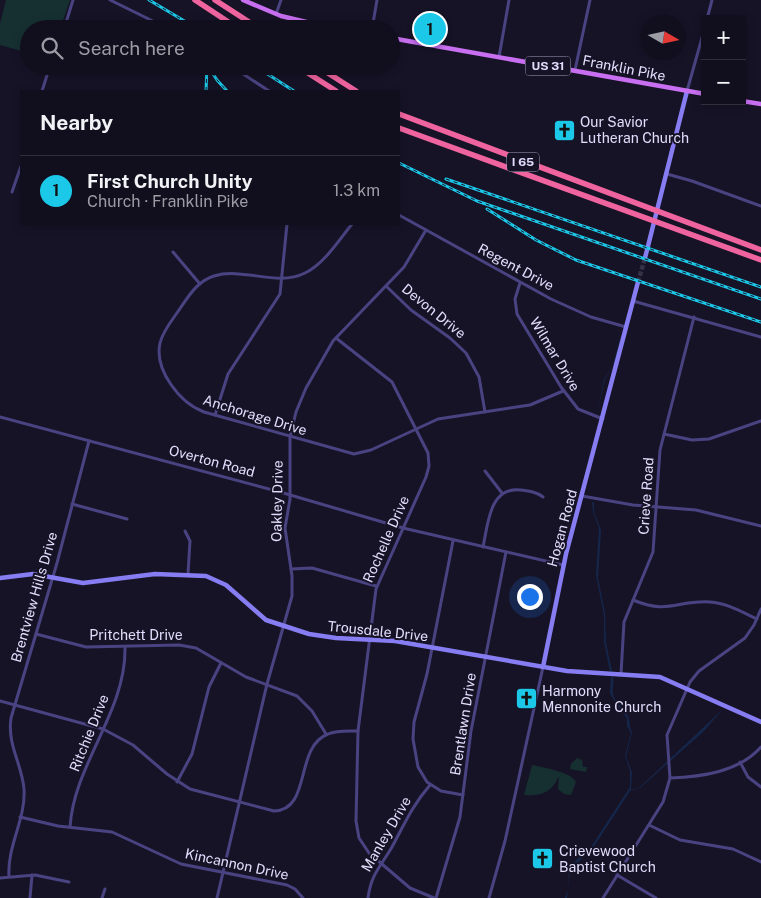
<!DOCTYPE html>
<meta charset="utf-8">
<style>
:root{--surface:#110e1d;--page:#1a1726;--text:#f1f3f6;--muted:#9c9ca4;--line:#302e3b;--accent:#1cc8e8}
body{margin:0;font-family:"Public Sans",sans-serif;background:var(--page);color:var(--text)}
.controls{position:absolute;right:15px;top:15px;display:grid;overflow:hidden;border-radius:0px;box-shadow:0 2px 8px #0003}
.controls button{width:45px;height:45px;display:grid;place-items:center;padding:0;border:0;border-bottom:1px solid var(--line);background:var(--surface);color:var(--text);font:25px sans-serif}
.compass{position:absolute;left:641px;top:15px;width:45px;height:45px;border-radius:50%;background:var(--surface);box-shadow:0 2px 8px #0003;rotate:99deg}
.you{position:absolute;left:529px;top:596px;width:18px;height:18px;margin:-12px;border:4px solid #fff;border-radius:50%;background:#1a73e8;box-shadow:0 0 0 8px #1a73e833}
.badge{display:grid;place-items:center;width:32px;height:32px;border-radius:50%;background:var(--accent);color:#111;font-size:16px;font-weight:700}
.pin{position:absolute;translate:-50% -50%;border:2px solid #fff;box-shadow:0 1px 5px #0006}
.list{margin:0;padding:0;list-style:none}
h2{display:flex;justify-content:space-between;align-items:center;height:65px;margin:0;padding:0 20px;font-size:21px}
h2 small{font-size:16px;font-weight:400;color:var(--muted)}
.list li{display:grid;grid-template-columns:32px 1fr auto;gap:15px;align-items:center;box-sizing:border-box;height:70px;padding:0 20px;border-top:1px solid var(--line)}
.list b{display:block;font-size:19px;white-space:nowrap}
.list p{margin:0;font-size:16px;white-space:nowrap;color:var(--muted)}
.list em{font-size:16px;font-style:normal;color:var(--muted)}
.icon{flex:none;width:28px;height:28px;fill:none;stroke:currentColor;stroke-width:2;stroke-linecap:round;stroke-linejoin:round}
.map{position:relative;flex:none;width:761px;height:898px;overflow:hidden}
.search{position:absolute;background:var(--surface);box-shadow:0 2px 8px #0003;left:20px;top:20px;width:380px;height:55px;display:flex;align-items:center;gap:12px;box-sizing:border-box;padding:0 18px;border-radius:28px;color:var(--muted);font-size:19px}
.panel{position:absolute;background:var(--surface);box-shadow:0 2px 8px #0003;left:20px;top:90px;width:380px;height:135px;border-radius:0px}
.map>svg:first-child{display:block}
</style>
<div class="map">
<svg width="761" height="898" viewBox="0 0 761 898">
<rect width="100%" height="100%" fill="#171327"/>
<g fill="#163031">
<polygon points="6,0 70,0 60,29 29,29 29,53 0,45 0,24"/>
<polygon points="577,758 582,760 583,767 587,767 586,772 570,769 571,764"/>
<path d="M532 765C545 768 571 772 576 782L571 795 564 794 558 789 559 776C551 793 542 796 524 795Z"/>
</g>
<g fill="#14264a">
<polygon points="622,330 615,363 605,379 597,414 604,379 613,366"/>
<polygon points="592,502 594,502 594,512 601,530 598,578 605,613 606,643 612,671 610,671 604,642 604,616 596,575 599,528 593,512"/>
<path d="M611 677H613C614 683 612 688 613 693 614 702 622 706 626 713 631 719 628 725 632 732L626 757 632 772 631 790 639 788 723 709 704 731 640 788 630 791 593 848 570 870 567 898H565L568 890 569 867 591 847 630 787V771L625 756 631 733 627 726V718L617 706 610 693Z"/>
</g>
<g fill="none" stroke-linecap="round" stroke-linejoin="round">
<polyline stroke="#353147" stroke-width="4.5" stroke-dasharray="4.5 2" stroke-linecap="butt" points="638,282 645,258"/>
<g stroke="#494381" stroke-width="3">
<polyline points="110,0 169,29"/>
<polyline points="276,14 281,0"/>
<polyline points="707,19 712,0"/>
<polyline points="64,29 73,0"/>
<polyline points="372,29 377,0"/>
<polyline points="499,57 509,0"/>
<polyline points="231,66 269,91"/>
<polyline points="575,70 590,0"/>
<polyline points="42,91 50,66"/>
<polyline points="687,91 705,27"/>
<polyline points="667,174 692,181 761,206"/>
<polyline points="12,192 21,166"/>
<polyline points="399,215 551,299 591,317 626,327"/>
<path d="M352 224C339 240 324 264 305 273 277 287 243 267 214 276 198 281 190 294 181 307 174 318 163 330 160 343 154 370 180 403 204 412L354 454 371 450 438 419 530 405 563 391"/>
<polyline points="173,252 200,284"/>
<polyline points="520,283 515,299 517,314 561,387 578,409 603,419"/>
<polyline points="386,286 411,310 450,338 466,353 479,377 485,412"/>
<polyline points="633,301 761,337"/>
<polyline points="336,338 392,382 428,453 429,466 426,477 376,589 358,731 356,821 359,838 369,853 410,888 434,898"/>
<polyline points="215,415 228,374 280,294 287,224"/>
<polyline points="0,417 280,492 403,528 563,565"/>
<polyline points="664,434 692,440 709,439 761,421"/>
<polyline points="485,471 502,493"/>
<polyline points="582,496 633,505 696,510 761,526"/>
<polyline points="72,504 127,519"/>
<polyline points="185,531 190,541 188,574"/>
<polyline points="453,541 427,674 414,722 413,739 418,767 427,782 441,791 463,795"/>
<path d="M483 547C488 525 489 486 521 490 529 491 537 492 543 497"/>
<polyline points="291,569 312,568 376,586"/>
<path d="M633 600C669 615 676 600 710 602 727 603 742 612 757 619"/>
<polyline points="36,634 86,647 179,645 196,648 246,677 297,696 312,711 326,734"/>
<polyline points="621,674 624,622 653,552 660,450 694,317"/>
<path d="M0 701 103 729 133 745 167 774 190 789 274 811C312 810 294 747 328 734 337 730 348 731 358 731"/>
<polyline points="740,762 748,777 761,787"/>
<path d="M670 778C701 777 739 772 761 747"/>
<polyline points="177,782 192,754 209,687 221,663"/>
<polyline points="20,817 58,826 112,832 181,864 287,885 295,889 303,898"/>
<polyline points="649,825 680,840 733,849 761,862"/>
<path d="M70 827C74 764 126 712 125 648"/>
<polyline points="617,875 656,898"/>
<path d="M9 876C7 846 26 819 24 789 22 764 7 745 11 718L57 563 89 441"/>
<polyline points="0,878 35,875 69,882"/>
<polyline points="30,898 32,875"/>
<polyline points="102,898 105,889"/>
<polyline points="217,898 267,684 292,596 292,576 285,528 290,499 290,437 296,412 306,388 333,341 404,267 426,230"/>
<path d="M368 898C371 874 381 866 392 847 405 823 412 806 430 785"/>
<polyline points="436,898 460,817 471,731 506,552"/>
<polyline points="489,898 505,841 543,667"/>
<polyline points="603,898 663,802 670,778 667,735 690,682 699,671 745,638 754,625 761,609"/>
</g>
<g stroke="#877df2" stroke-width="4.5">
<polyline points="645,258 687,91"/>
<polyline points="0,578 33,574 83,583 155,574 206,576 226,585 266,620 309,634 336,638 395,641 567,671 660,677 761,722"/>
<polyline points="543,667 566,554 638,282"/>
</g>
<g stroke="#c76ff0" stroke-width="4.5">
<polyline points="243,0 281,16 336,29"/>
<polyline points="391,38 705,94"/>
<polyline points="742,101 761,104"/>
</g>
<g stroke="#ef649f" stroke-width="5.5">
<polyline points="195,0 239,29"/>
<polyline points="215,0 260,29"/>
<polyline points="297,66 336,91"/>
<polyline points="317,66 356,91"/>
<polyline points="399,114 761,250"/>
<polyline points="399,128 761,260"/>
</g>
<defs>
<g id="rail">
<polyline points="149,0 198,29"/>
<polyline points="208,66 217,80 227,91"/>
<polyline points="255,66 294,91"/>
<polyline points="206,91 207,66"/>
<polyline points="399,163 477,201 761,299"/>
<polyline points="446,179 761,287"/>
<polyline points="487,209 536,240 576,260 761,322"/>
</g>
</defs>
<use href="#rail" stroke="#1cc8e8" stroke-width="3"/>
<use href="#rail" stroke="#171327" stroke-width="1" stroke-dasharray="4" stroke-linecap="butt"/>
</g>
<defs>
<symbol id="church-square" viewBox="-11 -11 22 22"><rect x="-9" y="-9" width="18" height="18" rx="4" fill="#1cc8e8" stroke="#171327"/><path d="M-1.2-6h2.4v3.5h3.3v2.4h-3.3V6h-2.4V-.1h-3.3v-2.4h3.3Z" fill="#111"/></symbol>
</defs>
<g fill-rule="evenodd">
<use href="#church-square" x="552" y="118" width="25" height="25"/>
<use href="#church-square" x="514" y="686" width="25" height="25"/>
<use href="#church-square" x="530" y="846" width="25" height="25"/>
</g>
<g text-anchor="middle" stroke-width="4" stroke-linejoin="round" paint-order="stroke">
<g fill="#171327" stroke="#a5a0bc" stroke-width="1">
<rect x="525.5" y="56.5" width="45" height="19" rx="4"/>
<rect x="507" y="152.5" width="32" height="19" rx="4"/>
</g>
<g font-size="12" font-weight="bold" fill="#e2ddfc">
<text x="548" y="70">US 31</text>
<text x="523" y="166">I 65</text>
</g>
<g font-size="14" fill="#e2ddfc" stroke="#171327">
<text transform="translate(624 68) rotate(11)" y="5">Franklin Pike</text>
<text transform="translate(516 267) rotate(28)" y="5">Regent Drive</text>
<text transform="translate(434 311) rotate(39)" y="5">Devon Drive</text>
<text transform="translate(555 354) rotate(59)" y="5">Wilmar Drive</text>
<text transform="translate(255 415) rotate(17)" y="5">Anchorage Drive</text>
<text transform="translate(212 461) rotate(15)" y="5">Overton Road</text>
<text transform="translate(646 496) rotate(-86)" y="5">Crieve Road</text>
<text transform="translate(277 501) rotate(-89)" y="5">Oakley Drive</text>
<text transform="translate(562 528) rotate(-75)" y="5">Hogan Road</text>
<text transform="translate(386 539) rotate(-66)" y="5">Rochelle Drive</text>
<text transform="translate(34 597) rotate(-74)" y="5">Brentview Hills Drive</text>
<text transform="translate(378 631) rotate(6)" y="5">Trousdale Drive</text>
<text x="136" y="640">Pritchett Drive</text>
<text transform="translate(463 724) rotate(-81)" y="5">Brentlawn Drive</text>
<text transform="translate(89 733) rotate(-68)" y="5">Ritchie Drive</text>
<text transform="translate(386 834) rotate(-60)" y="5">Manley Drive</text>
<text transform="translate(237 864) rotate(12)" y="5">Kincannon Drive</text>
</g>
<g font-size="14" fill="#e2ddfc" stroke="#171327" text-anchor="start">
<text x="580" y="127">Our Savior<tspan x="580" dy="16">Lutheran Church</tspan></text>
<text x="542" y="696">Harmony<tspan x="542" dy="16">Mennonite Church</tspan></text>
<text x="559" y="856">Crievewood<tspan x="559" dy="16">Baptist Church</tspan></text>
</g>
</g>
</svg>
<div class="controls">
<button>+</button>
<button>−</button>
</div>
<svg class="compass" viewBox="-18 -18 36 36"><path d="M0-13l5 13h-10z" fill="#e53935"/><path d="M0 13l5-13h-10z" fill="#9c9ca4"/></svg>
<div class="you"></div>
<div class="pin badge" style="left:430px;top:29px">1</div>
<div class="search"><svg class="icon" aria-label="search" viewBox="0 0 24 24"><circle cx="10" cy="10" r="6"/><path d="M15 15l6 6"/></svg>Search here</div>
<section class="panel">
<h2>Nearby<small></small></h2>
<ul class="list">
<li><span class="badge">1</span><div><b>First Church Unity</b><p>Church · Franklin Pike</p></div><em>1.3 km</em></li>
</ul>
</section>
</div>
